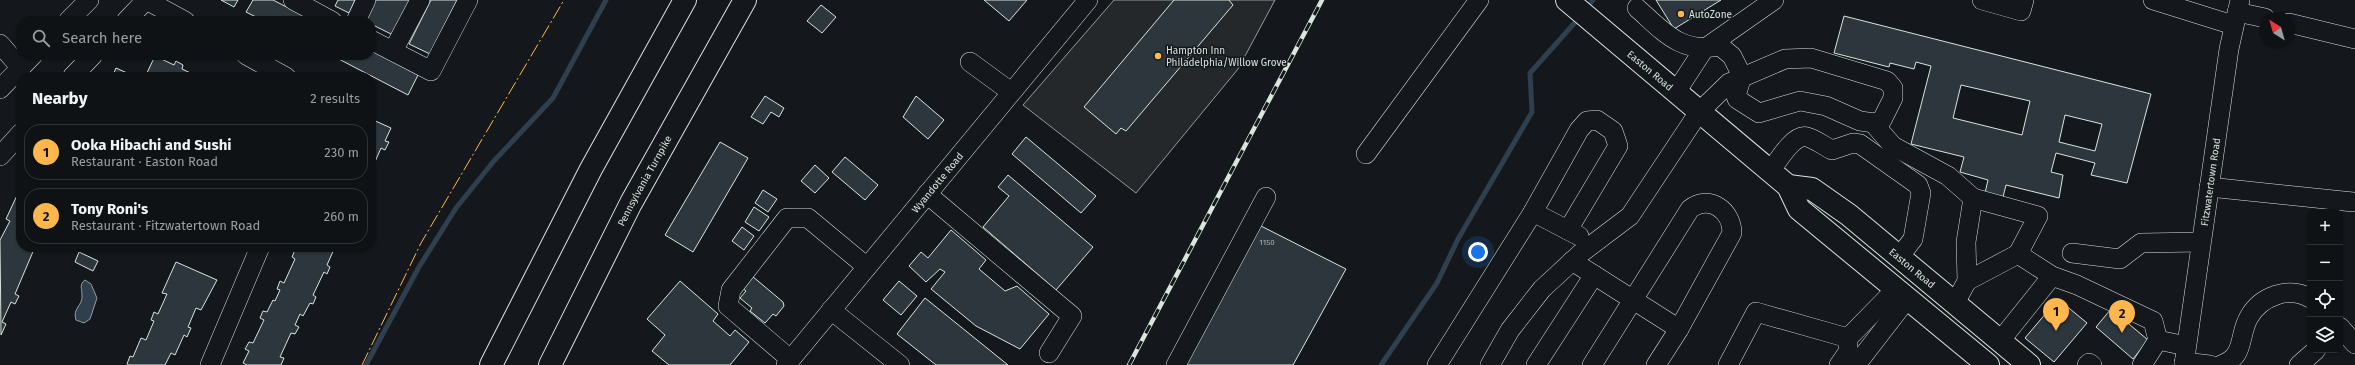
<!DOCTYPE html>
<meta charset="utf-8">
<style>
:root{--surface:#0f1215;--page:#181b1e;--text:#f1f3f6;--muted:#9b9ea0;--line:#2f3234;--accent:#ffb74d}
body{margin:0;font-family:"Fira Sans",sans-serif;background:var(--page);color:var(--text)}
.controls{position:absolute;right:12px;bottom:12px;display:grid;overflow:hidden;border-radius:8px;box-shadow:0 1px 3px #0004}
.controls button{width:36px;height:36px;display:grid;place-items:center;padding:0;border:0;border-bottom:1px solid var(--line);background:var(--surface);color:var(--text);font:20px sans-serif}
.compass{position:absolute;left:2259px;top:12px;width:36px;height:36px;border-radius:50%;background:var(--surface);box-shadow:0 1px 3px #0004;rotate:323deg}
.you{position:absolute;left:1478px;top:252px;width:14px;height:14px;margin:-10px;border:3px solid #fff;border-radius:50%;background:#1a73e8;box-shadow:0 0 0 6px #1a73e833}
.badge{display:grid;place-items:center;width:26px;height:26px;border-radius:50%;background:var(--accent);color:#111;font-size:13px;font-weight:700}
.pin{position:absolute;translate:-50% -33px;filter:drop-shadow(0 1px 2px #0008)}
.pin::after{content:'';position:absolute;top:21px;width:14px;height:12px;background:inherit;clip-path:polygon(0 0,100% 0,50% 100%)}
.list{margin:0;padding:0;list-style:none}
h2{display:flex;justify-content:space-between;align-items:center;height:52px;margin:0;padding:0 16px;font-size:17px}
h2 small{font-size:13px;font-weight:400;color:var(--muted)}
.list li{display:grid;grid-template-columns:26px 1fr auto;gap:12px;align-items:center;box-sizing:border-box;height:56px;margin:0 8px 8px;padding:0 8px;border:1px solid var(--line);border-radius:16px}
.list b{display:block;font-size:15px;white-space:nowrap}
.list p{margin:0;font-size:13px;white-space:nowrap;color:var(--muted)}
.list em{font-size:13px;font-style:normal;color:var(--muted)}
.icon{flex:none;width:22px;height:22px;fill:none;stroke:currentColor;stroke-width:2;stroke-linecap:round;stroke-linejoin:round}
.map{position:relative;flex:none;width:2355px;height:365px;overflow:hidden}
.search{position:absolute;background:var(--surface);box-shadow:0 1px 3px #0004;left:16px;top:16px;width:360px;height:44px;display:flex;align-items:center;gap:10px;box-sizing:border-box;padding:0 14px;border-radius:16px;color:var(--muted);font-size:15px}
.panel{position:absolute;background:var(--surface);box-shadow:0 1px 3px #0004;left:16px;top:72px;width:360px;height:180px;border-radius:16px}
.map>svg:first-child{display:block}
</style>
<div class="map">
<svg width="2355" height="365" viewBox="0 0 2355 365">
<rect width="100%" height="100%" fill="#14181c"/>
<polygon fill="#24282b" stroke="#939e99" points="1114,0 1275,0 1238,69 1136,193 1023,105"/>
<path fill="#2f3f4d" stroke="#939e99" d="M85 280 91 284 97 298 90 319 84 323 76 320C72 308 83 306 82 295 82 289 79 284 85 280Z"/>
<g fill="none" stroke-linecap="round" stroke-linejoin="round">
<g stroke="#2f3f4d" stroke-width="5">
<polyline points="1585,10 1593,0"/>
<polyline points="366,365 419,267 456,208 493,162 553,98 606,0"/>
<polyline points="1381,365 1437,283 1458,239 1532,112 1530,73 1579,18"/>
</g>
</g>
<g fill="#2c363c" stroke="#d8e6dc" fill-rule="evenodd">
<polygon points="221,0 238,0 234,7"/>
<polygon points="253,0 273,0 314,21 264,21 246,12"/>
<polygon points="338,0 355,0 349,13 335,6"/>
<polygon points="376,0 411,0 393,35 371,24 371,21 365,21"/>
<polygon points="431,0 457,0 430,54 409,44"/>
<polygon points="984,0 1027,0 1009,21"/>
<polygon points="1174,0 1229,0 1233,5 1126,131 1121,128 1116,134 1084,107"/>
<polygon points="1656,0 1721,0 1674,29"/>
<polygon points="821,5 836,17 822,33 807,21"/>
<path d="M1844 16 2151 94 2127 183 2091 175 2095 163 2056 153 2051 172 2063 175 2059 198 2006 185 2003 197 1985 193 1988 180 1960 172 1964 157 1911 144 1931 66 1916 62 1914 69 1890 63 1889 67 1834 53ZM1961 85 2030 101 2022 135 1953 118ZM2065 115 2102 124 2095 151 2059 142Z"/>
<polygon points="371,50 418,75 408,95 331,55 371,55"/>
<polygon points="155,56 174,65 176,61 183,65 182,69 199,77 145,77"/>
<polygon points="116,68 136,77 112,77"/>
<polygon points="765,96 784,108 779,117 771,112 763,124 751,117"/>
<polygon points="916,96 944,120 928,139 903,117"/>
<polygon points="371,119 391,128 385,141 389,142 385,150 381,148 371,171"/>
<polygon points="1026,137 1096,196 1081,213 1012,154"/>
<polygon points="720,142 748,158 693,252 665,235"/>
<polygon points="845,157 878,185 865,200 832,172"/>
<polygon points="815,165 829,178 815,193 801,181"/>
<polygon points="1008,175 1093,247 1056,290 983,227 1009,196 998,187"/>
<polygon points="20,189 21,247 35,247 15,294 19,296 15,304 11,302 2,322 6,324 1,335 0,240 10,221 6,219"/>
<polygon points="763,190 777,199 768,212 755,203"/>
<polygon points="754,207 769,217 759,231 745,222"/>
<polygon points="1257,224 1346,269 1293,365 1184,365"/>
<polygon points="742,227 754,236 744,250 732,241"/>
<polygon points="951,230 986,260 979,269 1005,291 1017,286 1049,314 1020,349 976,326 931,289 945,272 940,269 926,282 909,266 921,252 928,258"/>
<polygon points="300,247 335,247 327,265 330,267 327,274 324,272 313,295 316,297 313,304 310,303 303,316 300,314 295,325 299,327 295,334 291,333 280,357 284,358 281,365 247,365 243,363 249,351 245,349 249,342 253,343 264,320 260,318 263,311 267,312 273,300 275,301 280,290 277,289 280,281 284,283 295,259 292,257 295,250 298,251"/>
<polygon points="79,252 98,261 93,271 75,262"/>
<polygon points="176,262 217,280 201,310 196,308 188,327 191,328 187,337 184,335 175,355 171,353 165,365 129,365 127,364 130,356 133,357 141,338 146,340 154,321 151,320 154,312 158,314 167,294 162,293"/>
<polygon points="752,276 783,302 784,306 776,316 773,314 765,323 750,311 752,308 740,298 746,291 742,288"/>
<polygon points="680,281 718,314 713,321 730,336 735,330 749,342 730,365 669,365 652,351 665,335 647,319"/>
<polygon points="899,281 917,296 901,315 883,300"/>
<polygon points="925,298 1008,365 936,365 897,334"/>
<polygon points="2058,299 2087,323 2054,362 2025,338"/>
<polygon points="2111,309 2148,340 2133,359 2096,327"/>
</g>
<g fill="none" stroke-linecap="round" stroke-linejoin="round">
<defs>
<g id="minor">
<polyline points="293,0 332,21"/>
<polyline points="1982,0 2021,11 2024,0"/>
<polyline points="2153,0 2233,25"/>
<polyline points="2237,12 2265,18"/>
<polyline points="68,21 89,0"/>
<polyline points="126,21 146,0 185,21"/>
<polyline points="356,21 366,0"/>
<polyline points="2289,23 2355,39"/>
<polyline points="371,40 431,71 468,0"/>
<polyline points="0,44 21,68"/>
<polyline points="393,51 420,0"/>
<polyline points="246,55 286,77"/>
<polyline points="970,62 1011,92"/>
<polyline points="72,77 93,55"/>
<polyline points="0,89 33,55"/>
<polyline points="1676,92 1704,49 1774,0"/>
<polyline points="1873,123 1893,146 1948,176 1973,198"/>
<polyline points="1366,154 1479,0"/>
<polyline points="0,156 21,133"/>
<path d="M1770 172C1777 162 1794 133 1807 137 1815 139 1824 146 1832 150L1853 143 1860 144 1918 185 1921 193 1913 239 1899 257"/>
<polyline points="2209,187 2353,202"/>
<polyline points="927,194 1072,316 1049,353"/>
<polyline points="1533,212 1579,130 1587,121 1597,120 1613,131 1618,146 1568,230"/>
<polyline points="2072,253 2120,259 2141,243 2201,242"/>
<polyline points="1572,261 1679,329 1656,365"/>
<polyline points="1967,281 2018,254"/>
<polyline points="1955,303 1967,281 1966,242 1973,198 2038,216 2018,254 2052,276"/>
<polyline points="831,310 900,365"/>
<polyline points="2340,327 2355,344"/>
<polyline points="2000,341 2052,276 2077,285 2153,321 2158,340"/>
<polyline points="790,359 728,306 731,290 787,218 808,218 867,267"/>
<polyline points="2184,362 2210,365"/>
<polyline points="210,365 260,247"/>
<path id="s1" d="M786 365 1088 0"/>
<polyline points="1176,365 1266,197"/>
<polyline points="1437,365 1533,212 1579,236"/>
<path d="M1490 365 1510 330 1542 289 1581 253 1630 216 1699 112 1729 83 1785 59 1811 58 1887 81 1893 88V98L1882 120 1875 123 1860 121 1826 106 1800 101 1759 113 1737 99 1736 96 1742 76 1732 56 1720 46C1681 54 1664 32 1637 8"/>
<polyline points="1536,365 1594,275"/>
<path d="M1592 365 1690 209C1710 194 1732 211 1732 233L1679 329"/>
<polyline points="1728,365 1756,312 1848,338"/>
<polyline points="1839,365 1848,352 1848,338 1896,289"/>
<polyline points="1856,365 1907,299"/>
<polyline points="2087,365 2089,363 2092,365"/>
<polyline points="2142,365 2158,340 2186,346"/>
<path id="s2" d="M2184 365 2229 49 2240 0"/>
<path d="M2221 365C2246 356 2238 336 2249 317 2261 296 2289 286 2310 298"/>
<polyline points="2299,365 2316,350"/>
</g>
<g id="highway">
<path id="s3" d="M1567 0 1788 186 1799 209 1988 365"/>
<path id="s4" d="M1788 186 1812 189 1849 215 2029 365"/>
<polyline points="491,365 591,169 685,0"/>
<path id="s5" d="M550 365 631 203 745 0"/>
</g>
</defs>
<use href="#minor" stroke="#d8e6dc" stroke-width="20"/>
<use href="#highway" stroke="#d8e6dc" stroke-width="24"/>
<use href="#minor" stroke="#14181c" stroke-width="19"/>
<use href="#highway" stroke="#14181c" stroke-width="22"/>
<defs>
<polyline id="rail" points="1129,365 1322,0"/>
</defs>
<use href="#rail" stroke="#d8e6dc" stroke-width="4.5"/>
<use href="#rail" stroke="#14181c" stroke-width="3" stroke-dasharray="9" stroke-linecap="butt"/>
<polyline stroke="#ffb74d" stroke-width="1" stroke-dasharray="14 3 2 3" stroke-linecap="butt" points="362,365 421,243 564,0"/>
</g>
<g fill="#ffb74d" stroke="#14181c" stroke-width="1.5">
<circle cx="1681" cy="14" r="4"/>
<circle cx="1158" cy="56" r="4"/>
</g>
<g text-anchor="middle" stroke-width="3" stroke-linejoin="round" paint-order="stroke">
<g font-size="8" fill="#adbab4">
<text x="1267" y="245">1150</text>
</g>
<g font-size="10" fill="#d8e6dc" stroke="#14181c" text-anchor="start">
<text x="1689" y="18">AutoZone</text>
<text x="1166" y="54">Hampton Inn<tspan x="1166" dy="12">Philadelphia/Willow Grove</tspan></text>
</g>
<g font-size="10" fill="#d8e6dc" stroke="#14181c">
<text dy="4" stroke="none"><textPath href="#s3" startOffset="109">Easton Road</textPath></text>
<text dy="4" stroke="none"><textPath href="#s5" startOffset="207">Pennsylvania Turnpike</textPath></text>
<text dy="4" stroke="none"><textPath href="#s1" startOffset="237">Wyandotte Road</textPath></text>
<text dy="4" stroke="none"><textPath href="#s2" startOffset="185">Fitzwatertown Road</textPath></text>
<text dy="4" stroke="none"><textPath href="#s4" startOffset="152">Easton Road</textPath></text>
</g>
</g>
</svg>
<div class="controls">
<button>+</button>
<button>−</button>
<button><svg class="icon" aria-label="locate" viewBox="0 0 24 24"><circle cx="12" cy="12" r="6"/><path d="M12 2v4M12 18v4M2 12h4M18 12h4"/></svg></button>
<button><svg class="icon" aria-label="layers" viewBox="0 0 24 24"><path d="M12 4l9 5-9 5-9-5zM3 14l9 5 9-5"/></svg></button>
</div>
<svg class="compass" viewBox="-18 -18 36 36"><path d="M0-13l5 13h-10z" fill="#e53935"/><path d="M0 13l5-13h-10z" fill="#9b9ea0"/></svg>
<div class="you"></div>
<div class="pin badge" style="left:2056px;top:331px">1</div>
<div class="pin badge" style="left:2122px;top:333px">2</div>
<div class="search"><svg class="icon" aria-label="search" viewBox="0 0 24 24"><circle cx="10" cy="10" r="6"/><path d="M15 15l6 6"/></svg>Search here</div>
<section class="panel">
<h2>Nearby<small>2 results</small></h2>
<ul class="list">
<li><span class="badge">1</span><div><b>Ooka Hibachi and Sushi</b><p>Restaurant · Easton Road</p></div><em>230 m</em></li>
<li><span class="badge">2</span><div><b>Tony Roni's</b><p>Restaurant · Fitzwatertown Road</p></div><em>260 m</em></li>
</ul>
</section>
</div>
